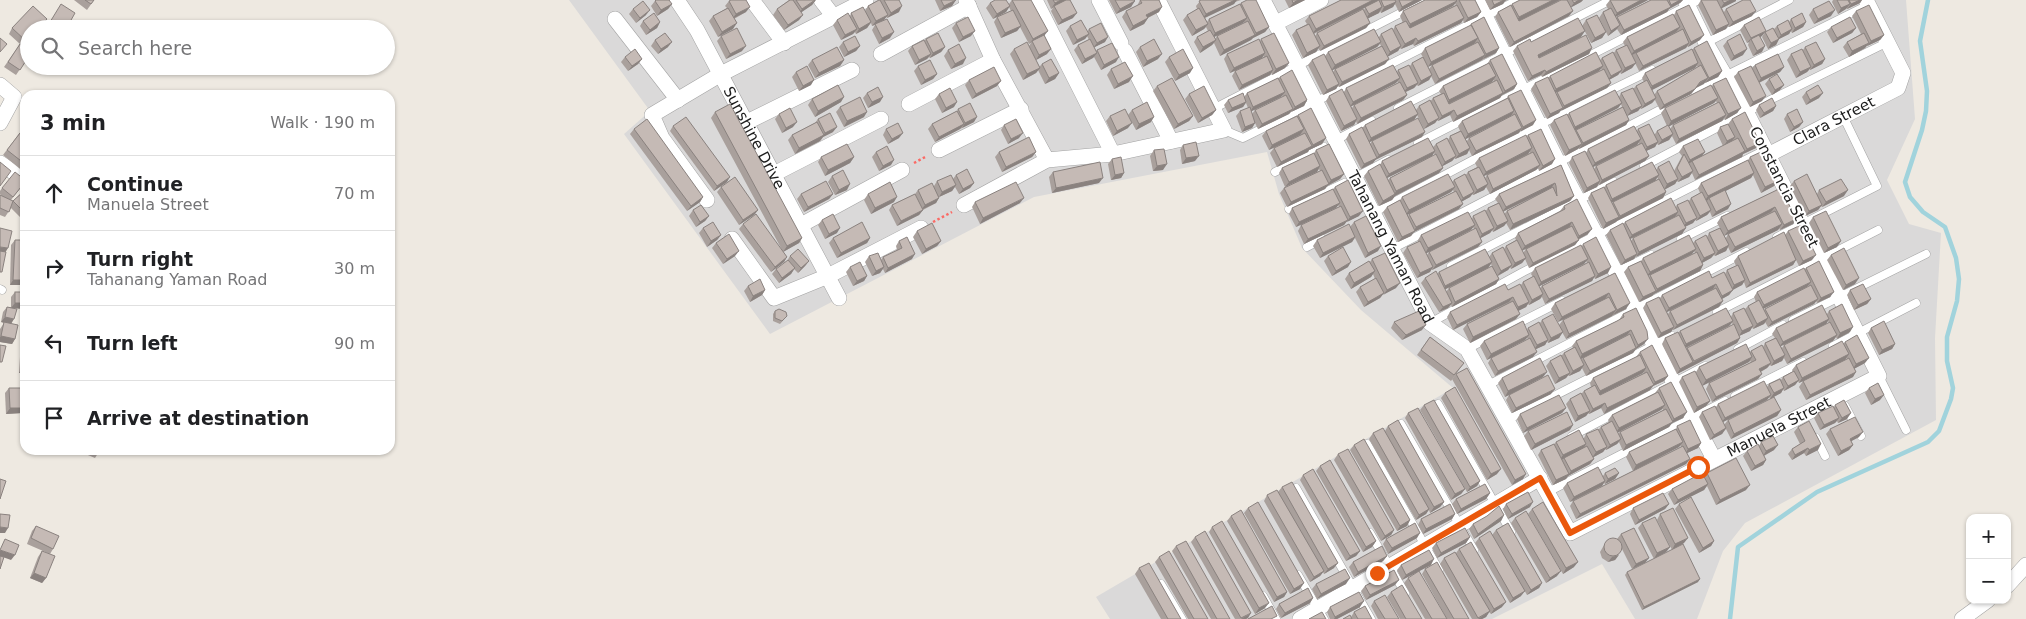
<!DOCTYPE html>
<meta charset="utf-8">
<style>
:root{--surface:#fff;--page:#f6f6f6;--text:#202124;--muted:#757577;--line:#e0e0e0}
body{margin:0;font-family:"DejaVu Sans",sans-serif;background:var(--page);color:var(--text)}
.controls{position:absolute;right:15px;bottom:15px;display:grid;overflow:hidden;border-radius:10px;box-shadow:0 1px 4px #0004}
.controls button{width:45px;height:45px;display:grid;place-items:center;padding:0;border:0;border-bottom:1px solid var(--line);background:var(--surface);color:var(--text);font:25px sans-serif}
.stop{position:absolute;width:15px;height:15px;margin:-11px;border:4px solid #ea580c;border-radius:50%;background:#fff}
.stop.end{background:#ea580c;border-color:#fff;box-shadow:0 1px 5px #0008}
.list{margin:0;padding:0;list-style:none}
h2{display:flex;justify-content:space-between;align-items:center;height:65px;margin:0;padding:0 20px;font-size:21px}
h2 small{font-size:16px;font-weight:400;color:var(--muted)}
.list li{display:grid;grid-template-columns:32px 1fr auto;gap:15px;align-items:center;box-sizing:border-box;height:75px;padding:0 20px;border-top:1px solid var(--line)}
.list b{display:block;font-size:19px;white-space:nowrap}
.list p{margin:0;font-size:16px;white-space:nowrap;color:var(--muted)}
.list em{font-size:16px;font-style:normal;color:var(--muted)}
.icon{flex:none;width:28px;height:28px;fill:none;stroke:currentColor;stroke-width:2;stroke-linecap:round;stroke-linejoin:round}
.map{position:relative;flex:none;width:2026px;height:619px;overflow:hidden}
.search{position:absolute;background:var(--surface);box-shadow:0 1px 4px #0004;left:20px;top:20px;width:375px;height:55px;display:flex;align-items:center;gap:12px;box-sizing:border-box;padding:0 18px;border-radius:28px;color:var(--muted);font-size:19px}
.panel{position:absolute;background:var(--surface);box-shadow:0 1px 4px #0004;left:20px;top:90px;width:375px;height:365px;border-radius:15px}
.map>svg:first-child{display:block}
</style>
<div class="map">
<svg width="2026" height="619" viewBox="0 0 2026 619">
<rect width="100%" height="100%" fill="#eee9e1"/>
<polygon fill="#dad9d9" points="569,0 1906,0 1915,119 1887,180 1909,224 1941,233 1935,338 1936,420 1745,523 1723,551 1697,619 1635,619 1602,564 1492,619 1110,619 1096,597 1453,388 1361,310 1302,248 1279,194 1267,152 1034,197 770,334 624,134 650,111"/>
<g fill="none" stroke-linecap="round" stroke-linejoin="round">
<polyline stroke="#a1d3dc" stroke-width="4.5" points="1730,619 1738,547 1817,492 1928,442 1939,431 1951,399 1953,388 1947,361 1947,337 1957,301 1959,279 1956,258 1945,227 1923,212 1910,197 1905,182 1922,130 1926,111 1927,91 1920,41 1928,0"/>
<defs>
<g id="lane">
<polyline points="1704,44 1789,0"/>
<polyline points="1398,108 1611,0"/>
<polyline points="1213,109 1426,0"/>
<polyline points="1224,130 1243,138 1518,0"/>
<polyline points="1334,141 1372,121"/>
<polyline points="1418,143 1699,0"/>
<polyline points="1644,166 1772,99 1888,42"/>
<polyline points="1275,172 1324,147"/>
<polyline points="1354,178 1388,160"/>
<polyline points="1289,209 1344,183"/>
<polyline points="1371,214 1541,124 1652,70"/>
<polyline points="1777,237 1877,186 1843,116"/>
<polyline points="1681,239 1727,216"/>
<polyline points="1307,247 1322,239"/>
<polyline points="1392,249 1727,75 1864,7"/>
<polyline points="1451,266 1614,182"/>
<polyline points="1614,273 1651,255"/>
<polyline points="0,289 2,290"/>
<polyline points="1717,312 1878,230"/>
<polyline points="1793,320 1926,254"/>
<polyline points="1430,323 1523,272 1757,154"/>
<polyline points="1833,346 1916,303"/>
<polyline points="1467,349 1562,301"/>
<polyline points="1738,349 1783,325"/>
<polyline points="1879,376 1906,430"/>
<polyline points="1488,385 1746,252"/>
<polyline points="1735,396 1803,362"/>
<polyline points="1438,404 1511,532"/>
<polyline points="1845,406 1861,436"/>
<polyline points="1507,420 1672,336"/>
<polyline points="1401,424 1474,550"/>
<polyline points="1572,436 1705,366"/>
<polyline points="1816,438 1825,456"/>
<polyline points="1367,444 1439,570"/>
<polyline points="1296,488 1371,619"/>
<polyline points="1548,492 1725,401"/>
<polyline points="1370,533 1405,593"/>
<polyline points="1298,575 1324,619"/>
<polyline points="1161,584 1182,619"/>
<polyline points="1263,596 1276,619"/>
</g>
<g id="street">
<path id="s1" d="M677 0 697 30 839 298"/>
<polyline points="752,0 784,43"/>
<polyline points="821,0 834,17"/>
<polyline points="966,0 993,60 1047,160"/>
<polyline points="1035,0 1113,154"/>
<polyline points="1099,0 1121,43"/>
<path id="s2" d="M1263 0 1430 323 1467 349 1570 533 1879 376 1747 113 1706 43 1685 0"/>
<polyline points="1477,0 1558,162 1714,459"/>
<polyline points="615,19 678,100"/>
<polyline points="1276,23 1321,0"/>
<polyline points="1125,51 1171,141"/>
<polyline points="881,54 969,6"/>
<polyline points="0,85 14,97 0,123"/>
<polyline points="909,104 993,60"/>
<polyline points="747,122 852,70"/>
<polyline points="939,150 1021,109"/>
<path id="s3" d="M1768 155 1898 88 1903 73 1866 0"/>
<polyline points="0,163 25,180"/>
<polyline points="774,174 881,119"/>
<polyline points="707,200 662,138 652,115 721,74 866,0"/>
<polyline points="964,205 1047,160 1113,154 1224,130 1158,0"/>
<polyline points="801,225 902,170"/>
<polyline points="732,239 774,298 828,276 921,228"/>
<polyline points="2007,586 2026,565"/>
<polyline points="1300,619 1540,478"/>
<polyline points="1962,619 1988,600"/>
</g>
</defs>
<use href="#lane" stroke="#a3a3a3" stroke-width="9"/>
<use href="#street" stroke="#a3a3a3" stroke-width="16"/>
<g stroke="#fb6a65" stroke-width="2.5" stroke-dasharray="2.5 2.5" stroke-linecap="butt">
<polyline points="914,163 927,156"/>
<polyline points="933,222 952,212"/>
</g>
<use href="#lane" stroke="#fff" stroke-width="8"/>
<use href="#street" stroke="#fff" stroke-width="15"/>
</g>
<g fill="#a9a09c" fill-rule="evenodd">
<polygon points="74,0 94,0 87,10"/>
<polygon points="789,0 816,0 812,5 801,12 799,20 784,30 773,15 777,9"/>
<polygon points="881,0 899,0 899,12 887,18 886,16 884,20 890,38 879,44 872,30 875,25 872,26 871,23 867,28 856,34 855,32 853,34 841,40 833,25 837,20 850,16 851,13 865,11 868,6"/>
<polygon points="935,0 955,0 952,6 940,11"/>
<polygon points="1012,0 1044,36 1047,54 1036,60 1039,67 1042,64 1059,73 1055,79 1045,84 1038,70 1036,73 1023,80 1010,54 1014,49 1029,46 1031,43 1029,44 1020,27 1017,31 1001,38 994,22 997,17 1011,11 1009,7 1006,12 993,19 986,8 990,3 1009,4"/>
<polygon points="1047,0 1070,0 1073,18 1058,25 1051,11 1053,8 1051,9"/>
<polygon points="1109,0 1134,0 1131,7 1116,14"/>
<polygon points="1140,0 1159,12 1148,18 1144,24 1130,31 1122,17 1126,11 1137,6"/>
<path d="M1201 0H1241L1235 2 1234 4 1205 18 1207 22 1209 19 1240 4 1241 3 1269 27 1265 32 1253 38 1251 40 1220 56 1214 43 1212 45 1200 53 1194 42 1197 37 1208 31 1206 27 1204 29 1192 36 1183 20 1187 15 1197 9 1196 6ZM1244 22 1245 23 1217 36 1215 39 1214 37 1243 23Z"/>
<polygon points="1285,0 1305,0 1289,8"/>
<path d="M1341 0H1422L1399 12 1395 4 1393 7 1381 13 1380 11 1379 13 1368 18 1370 23 1366 28 1320 51 1318 48 1316 52 1303 58 1292 35 1296 30 1307 24 1305 21 1309 16ZM1365 8 1364 10 1317 33 1315 36 1314 34Z"/>
<path d="M1425 0H1475L1481 12 1477 17 1464 23 1463 20 1461 23 1414 46 1413 44 1401 49 1400 48 1398 51 1387 57 1389 59 1385 64 1339 87 1338 86 1336 89 1323 95 1308 65 1312 60 1325 56 1328 52 1379 37 1381 34 1393 30 1395 26 1403 23 1400 16 1403 11ZM1455 4 1456 5 1410 28 1453 6ZM1380 44 1381 46 1335 69 1333 72 1332 70 1377 47Z"/>
<polygon points="1485,0 1507,0 1505,1 1503,4 1490,10"/>
<polygon points="1520,0 1560,0 1519,21 1561,0 1583,0 1581,2 1571,7 1569,16 1510,47 1495,17 1498,12"/>
<polygon points="1610,0 1648,0 1616,17 1616,18 1617,17 1651,0 1683,0 1680,3 1669,9 1667,12 1621,35 1617,29 1608,36 1606,32 1602,38 1591,43 1582,26 1586,20 1606,32 1599,18 1603,12 1608,9 1606,5"/>
<polygon points="1701,0 1736,0 1736,1 1722,8 1724,12 1726,9 1752,16 1729,27 1728,25 1726,29 1713,35 1698,5"/>
<polygon points="1833,0 1862,0 1860,3 1847,9 1847,8 1838,14 1832,2"/>
<polygon points="655,1 672,4 668,9 657,16 651,6"/>
<polygon points="729,1 746,12 734,19 733,29 718,37 709,21 713,16 727,8 725,6"/>
<polygon points="633,9 646,15 636,23 629,14"/>
<polygon points="1813,9 1831,16 1814,24 1809,15"/>
<path d="M1676 11 1700 40 1688 47 1687 46 1686 48 1639 71 1635 63 1632 68 1621 74 1620 72 1618 75 1609 80 1611 83 1607 88 1560 111 1559 113 1547 119 1531 89 1535 83 1548 78 1550 76 1600 60 1602 58 1613 54 1616 50 1625 46 1623 42 1627 37 1674 15ZM1601 69 1602 70 1557 92 1556 94V93L1599 71Z"/>
<polygon points="1856,11 1884,35 1880,40 1867,46 1867,45 1865,48 1849,57 1843,47 1847,42 1861,34 1852,16"/>
<polygon points="47,19 39,29 29,29 29,39 23,46 29,56 16,75 4,67 20,44 9,34 12,28"/>
<polygon points="1791,19 1806,22 1803,27 1792,33 1791,31 1789,34 1779,39 1776,45 1768,49 1762,37 1765,32 1774,29 1777,26 1789,22"/>
<polygon points="643,21 660,22 657,28 646,35 640,26"/>
<polygon points="956,23 971,36 959,42 952,28"/>
<path d="M1471 24 1499 48 1496 53 1435 84 1431 76 1429 80 1418 86 1417 85 1414 88 1406 92 1407 95 1403 100 1357 124 1356 121 1354 125 1341 131 1326 101 1329 96 1344 92 1346 88 1397 72 1398 70 1410 66 1412 63 1423 57 1421 54 1425 48 1470 26ZM1475 43V44L1432 65 1429 69 1428 67ZM1397 81 1398 83 1354 105 1352 108 1351 106 1396 83Z"/>
<polygon points="1744,25 1762,36 1760,37 1762,52 1753,56 1748,45 1749,42 1747,43 1740,30"/>
<polygon points="1070,26 1087,32 1089,29 1105,42 1094,47 1096,51 1097,50 1116,62 1101,70 1094,57 1082,64 1074,50 1078,45 1089,40 1087,36 1085,39 1073,45 1066,31"/>
<polygon points="1831,27 1856,28 1852,33 1833,43 1827,32"/>
<polygon points="721,36 742,51 726,59 717,41"/>
<polygon points="1581,37 1539,58 1592,48 1589,54 1542,77 1541,75 1528,81 1513,51 1517,46 1531,42"/>
<polygon points="926,39 945,47 941,52 930,58 929,57 927,59 915,65 908,51 912,46 924,41"/>
<polygon points="1261,39 1285,68 1272,75 1272,73 1270,75 1239,90 1232,76 1235,71 1264,57 1263,56 1262,58 1230,73 1224,59 1227,54 1260,41"/>
<polygon points="655,40 668,47 658,54 651,46"/>
<polygon points="1727,41 1743,55 1731,61 1723,46"/>
<polygon points="843,42 860,46 856,51 844,57 839,47"/>
<polygon points="1140,47 1158,59 1143,67 1136,52"/>
<polygon points="1805,47 1825,59 1822,64 1810,70 1810,69 1807,72 1796,78 1787,60 1791,54 1803,50"/>
<path d="M1694 48 1722 71 1718 77 1705 83V82L1696 88 1691 94 1660 110 1655 100 1652 103 1641 109 1640 108 1638 111 1627 116 1629 120 1626 125 1579 149V148L1578 149 1565 156 1550 125 1554 120 1567 115 1569 113 1619 97 1621 93 1633 89 1636 86 1644 82 1642 78 1645 73 1692 50ZM1697 66 1698 67 1657 91 1654 95 1652 90 1695 68ZM1621 104 1622 107 1576 130 1575 131V130L1618 108Z"/>
<polygon points="948,50 963,64 951,69 944,56"/>
<polygon points="625,57 642,59 638,64 628,71 621,62"/>
<polygon points="1169,57 1190,73 1175,81 1165,62"/>
<polygon points="812,60 844,60 840,66 815,78 808,65"/>
<path d="M1490 60 1517 84 1514 89 1502 95 1500 98 1453 122 1450 115 1438 121 1437 120 1435 123 1424 129 1417 115 1414 120 1369 142 1370 144 1372 141 1422 137 1375 160 1373 163 1361 169 1346 139 1349 134 1362 128 1365 125 1416 110 1419 106 1430 102 1433 98 1441 94 1439 91 1443 86 1487 64ZM1493 80 1494 81 1449 104 1492 82Z"/>
<polygon points="1755,65 1784,67 1780,72 1759,83 1762,101 1750,107 1734,77 1738,72 1752,68"/>
<polygon points="918,66 937,74 933,79 921,85 914,71"/>
<polygon points="1111,69 1129,82 1114,89 1107,75"/>
<polygon points="796,72 811,85 799,91 792,77"/>
<path d="M1280 77 1307 100 1304 106 1291 112 1289 114 1258 129 1255 123 1252 128 1242 132 1236 116 1240 111 1248 108 1246 103 1243 107 1228 113 1224 105 1228 100 1244 97 1247 93 1278 78ZM1282 95 1283 97 1255 110 1252 114 1251 111 1281 97Z"/>
<polygon points="1769,79 1780,90 1772,95 1765,84"/>
<polygon points="969,80 997,86 972,99 965,85"/>
<path d="M1713 84 1737 113 1725 120 1724 118 1722 121 1676 144 1672 136 1669 140 1658 145 1657 143 1655 147 1646 151 1649 156 1645 161 1599 185 1598 184 1597 187 1584 193 1569 163 1572 157 1586 153 1588 149 1637 131 1638 129 1655 134 1657 131 1667 126 1661 113 1665 108 1712 86ZM1716 101 1717 103 1673 125 1670 129 1669 126 1714 103ZM1639 143V144L1596 166 1594 169 1593 167 1637 145Z"/>
<polygon points="1157,86 1193,116 1189,121 1174,129 1153,91"/>
<polygon points="1806,92 1819,98 1806,105 1802,97"/>
<polygon points="867,93 880,102 868,108 863,98"/>
<polygon points="939,94 954,107 942,113 935,99"/>
<polygon points="1189,94 1216,110 1212,115 1198,123 1185,99"/>
<path d="M1508 96 1533 125 1520 131 1519 133 1472 156 1469 150 1467 154 1455 159V158L1452 161 1442 166 1443 168 1439 173 1395 196 1392 200 1379 206 1364 176 1368 171 1380 165 1382 161 1433 147 1436 144 1448 140 1450 136 1460 131 1458 126 1462 121 1507 98ZM1512 115V116L1469 138 1467 141 1465 139ZM1434 153 1435 155 1390 178 1388 180 1387 178 1432 156Z"/>
<polygon points="812,99 841,102 815,117 808,105"/>
<polygon points="1759,105 1776,106 1773,111 1760,118 1756,110"/>
<polygon points="840,107 864,117 844,127 836,112"/>
<polygon points="958,109 974,122 960,129 935,142 928,129 932,124 957,111"/>
<polygon points="1132,110 1151,122 1136,130 1128,115"/>
<polygon points="715,112 802,238 799,243 783,252 787,257 784,262 771,272 739,229 743,224 782,250 711,118"/>
<polygon points="779,114 793,127 782,133 775,119"/>
<polygon points="1787,114 1803,122 1799,127 1790,132 1784,119"/>
<polygon points="1298,115 1322,144 1309,150 1308,152 1277,167 1270,153 1274,148 1301,134 1301,133 1300,135 1269,150 1262,136 1266,131 1297,116"/>
<polygon points="1110,116 1128,128 1113,136 1106,121"/>
<polygon points="818,119 833,132 823,137 820,141 795,154 788,140 792,135 815,123"/>
<path d="M1732 119 1756 148 1743 154 1742 157 1695 180 1692 173 1689 177 1678 182 1677 181 1675 184 1665 189 1666 192 1663 198 1617 221 1616 222 1603 229 1588 198 1591 193 1604 187 1606 185 1656 170 1658 167 1674 171 1682 156 1679 152 1683 146 1705 152 1702 156 1723 146 1717 133 1720 127 1728 124ZM1657 177 1658 179 1612 203V202L1655 181Z"/>
<polygon points="1004,125 1019,138 1008,144 1001,130"/>
<polygon points="25,126 25,173 3,155"/>
<polygon points="673,126 727,182 714,191 670,131"/>
<polygon points="634,129 703,197 700,202 687,211 630,134"/>
<polygon points="886,129 899,138 888,144 883,135"/>
<path d="M1528 135 1552 164 1539 171 1538 168 1536 170 1490 194 1486 187 1484 190 1473 195 1472 194 1470 197 1461 202 1459 209 1414 232 1411 236 1398 242 1383 212 1387 207 1400 200 1402 197 1452 182 1454 180 1465 176 1468 172 1477 167 1475 163 1479 158 1527 137ZM1530 152V153L1487 175 1485 178 1484 176 1528 154ZM1453 190 1454 192 1409 214 1408 216 1407 215 1451 192Z"/>
<polygon points="1183,145 1195,161 1182,164 1180,150"/>
<polygon points="1154,150 1163,170 1153,171 1150,156"/>
<polygon points="1316,150 1344,174 1340,179 1327,186 1325,189 1287,207 1280,193 1284,188 1320,171 1319,169 1317,172 1285,187 1279,173 1282,168 1314,153"/>
<polygon points="876,152 891,165 879,171 872,157"/>
<polygon points="999,152 1036,152 1032,157 1002,172 995,157"/>
<polygon points="821,157 854,157 850,163 825,176 818,162"/>
<path d="M1750 157 1778 181 1774 186 1761 193 1753 175 1751 178 1725 191 1728 209 1712 217 1710 212 1707 215 1696 221 1695 219 1693 223 1685 227 1682 234 1635 257 1634 259 1621 265 1606 235 1610 230 1623 225 1625 222 1676 207 1677 205 1689 201 1691 198 1700 193 1698 188 1701 183 1748 160ZM1675 215 1676 217 1633 238 1631 241 1630 239 1675 217Z"/>
<polygon points="1112,159 1124,173 1121,178 1111,180 1108,164"/>
<path d="M1561 165 1574 196 1570 201 1510 230 1506 223 1504 226 1493 232 1492 230 1490 233 1480 238 1482 242 1478 247 1432 270 1431 269 1430 272 1417 278 1403 253 1407 247 1418 242V240L1421 235 1472 219 1473 216 1485 212 1488 208 1498 203 1495 199 1499 194ZM1537 195 1507 211 1504 214 1503 212ZM1473 227 1474 229 1429 252 1427 255 1426 253 1471 230Z"/>
<polygon points="1053,172 1099,183 1052,193 1049,177"/>
<polygon points="956,175 974,183 970,188 959,194 955,187 952,191 939,197 936,203 923,210 919,215 897,226 889,210 892,205 915,194 918,190 934,186 937,181 953,179"/>
<polygon points="832,176 847,190 835,195 828,182"/>
<polygon points="1794,181 1817,194 1819,190 1844,196 1822,207 1821,206 1818,210 1805,216 1790,186"/>
<polygon points="25,182 11,200 13,201 25,190 25,212 20,217 11,208 5,217 0,215 0,195 3,197 0,194 0,191 2,188"/>
<polygon points="721,187 758,210 754,215 739,225 717,192"/>
<polygon points="1335,187 1359,216 1346,222 1344,225 1304,244 1298,231 1301,225 1339,207 1338,205 1336,208 1296,227 1289,214 1292,208 1333,189"/>
<path d="M1781 188 1793 224 1780 230 1779 228 1778 230 1731 253 1728 247 1726 251 1715 256 1714 255 1711 258 1702 263 1703 265 1700 271 1654 294 1652 296 1639 302 1624 272 1628 267 1641 261 1643 258 1693 243 1695 241 1707 237 1709 233 1720 228 1717 223 1721 217ZM1771 212 1728 234 1726 238 1724 236ZM1694 251 1695 253 1650 275 1649 277 1648 276 1692 254Z"/>
<polygon points="801,194 833,194 829,199 804,212 797,199"/>
<polygon points="868,194 894,202 871,214 864,200"/>
<polygon points="975,202 1020,203 980,224 972,207"/>
<path d="M1564 206 1588 234 1579 239 1575 245 1529 268 1525 259 1522 263 1511 269 1510 267 1508 270 1498 276 1499 279 1496 284 1452 307 1451 305 1448 308 1439 312 1421 283 1425 278 1437 274 1439 272 1489 257 1492 253 1504 249 1506 246 1516 240 1515 238 1518 233 1560 211ZM1569 228 1526 249 1523 253 1522 251ZM1491 264 1492 266 1449 288 1446 292 1445 289 1488 268Z"/>
<polygon points="693,210 709,216 705,221 696,227 689,216"/>
<polygon points="1813,217 1837,247 1824,253 1809,223"/>
<polygon points="822,220 837,233 825,239 818,225"/>
<polygon points="1354,222 1378,251 1365,258 1355,238 1352,242 1320,258 1313,246 1317,240 1350,227"/>
<polygon points="703,228 721,235 717,240 707,247 699,233"/>
<polygon points="917,231 941,241 937,246 922,254 913,237"/>
<path d="M1788 231 1812 260 1799 266 1796 260 1793 265 1746 288 1744 282 1742 285 1733 289 1729 295 1722 299 1719 307 1673 330V329L1671 332 1658 338 1643 308 1646 303 1660 298 1662 295 1725 274 1727 270 1736 266 1734 261 1738 256 1785 235ZM1713 289 1670 311 1668 314 1667 312Z"/>
<polygon points="833,238 870,238 867,243 837,258 829,243"/>
<polygon points="15,240 23,285 10,285 11,245"/>
<polygon points="899,241 912,259 885,273 883,269 880,273 872,276 865,262 869,256 881,260 883,257 897,250 896,246"/>
<polygon points="716,243 735,256 723,264 712,248"/>
<path d="M1583 244 1608 273 1595 279 1594 277 1592 281 1545 304 1542 297 1540 299 1529 305 1528 304 1526 307 1518 311 1516 319 1470 343 1463 329 1467 324 1509 302 1453 330 1447 317 1450 312 1521 285 1523 282 1533 277 1531 274 1535 268 1582 246ZM1586 261 1587 263 1542 286 1540 288 1539 286 1584 264Z"/>
<polygon points="1831,255 1855,284 1843,290 1827,260"/>
<polygon points="790,256 809,261 805,266 798,273 794,269 791,274 779,283 772,274 776,269 787,261"/>
<polygon points="1328,256 1348,267 1332,276 1324,261"/>
<polygon points="1372,259 1396,288 1383,294 1380,298 1364,307 1356,292 1360,287 1375,279 1373,274 1371,277 1351,289 1345,279 1349,273 1370,262"/>
<polygon points="850,267 867,276 864,281 853,286 846,272"/>
<path d="M1806 268 1830 297 1817 303 1816 301 1814 304 1768 327 1765 322 1764 324 1753 329 1752 327 1750 331 1739 336 1740 338 1737 343 1677 374 1662 344 1665 338 1678 333 1680 331 1731 317 1733 313 1745 309 1748 306 1756 302 1754 297 1757 292 1804 270ZM1808 285 1809 287 1765 309 1764 310 1763 309 1807 287ZM1732 323 1733 325 1687 349 1686 348 1729 326Z"/>
<polygon points="1615,273 1626,309 1566,339 1562,332 1559,338 1548,343 1547,341 1545,345 1536,349 1533,357 1495,376 1488,363 1491,358 1528,339 1527,338 1525,340 1487,360 1480,346 1484,341 1527,330 1528,328 1540,323 1542,320 1559,325 1563,320 1605,299 1558,322 1551,309 1555,303"/>
<polygon points="748,286 765,290 762,295 750,302 744,291"/>
<polygon points="1850,290 1871,299 1867,304 1854,310 1847,295"/>
<polygon points="15,292 25,292 25,309 14,308 11,324 15,339 12,344 0,342 0,329 4,323 1,322 3,312 7,307 11,307 11,297"/>
<polygon points="775,311 787,316 780,324 773,321 773,314"/>
<path d="M1829 311 1850 332 1837 339 1836 337 1833 341 1787 364 1784 358 1782 361 1771 366 1770 365 1767 368 1761 372 1758 379 1712 402 1706 389 1709 383 1751 362 1750 361 1749 362 1702 386 1710 401 1706 406 1694 413 1679 382 1682 377 1696 372 1699 367 1750 352 1751 351 1763 347 1765 343 1775 338 1772 334 1776 328 1827 314ZM1828 321 1829 323 1784 345 1782 348 1781 346 1826 324Z"/>
<path d="M1623 314 1644 344 1636 349 1633 353 1586 376 1582 368 1580 371 1569 376 1568 375 1566 378 1555 384 1546 366 1550 361 1561 356 1564 353 1573 348 1572 346 1576 341 1619 320ZM1627 335 1583 358 1581 360V359Z"/>
<polygon points="1394,322 1422,330 1402,340 1391,328"/>
<polygon points="23,327 25,327 25,348 20,348 20,332"/>
<polygon points="1871,328 1895,344 1892,349 1879,355 1868,333"/>
<polygon points="1430,337 1464,363 1451,381 1417,355"/>
<polygon points="1845,342 1865,363 1855,368 1853,377 1806,400 1799,387 1803,381 1847,359 1846,358 1845,360 1799,383 1798,381 1795,385 1784,391 1783,389 1781,393 1770,399 1769,397 1767,400 1723,422 1724,425 1728,420 1781,410 1777,416 1731,439 1726,429 1722,434 1710,440 1699,417 1702,412 1716,407 1718,404 1767,387 1769,384 1781,380 1783,377 1793,372 1792,370 1796,365 1843,344"/>
<polygon points="24,352 25,352 25,373 19,373 20,357"/>
<path d="M1640 352 1668 376 1664 381 1653 386 1650 390 1604 414 1601 408 1589 414 1588 413 1586 416 1575 422 1566 404 1570 399 1581 394 1584 391 1591 387 1590 383 1593 378 1636 357ZM1643 372 1644 373 1600 395 1643 373Z"/>
<polygon points="1456,374 1523,479 1512,485 1452,379"/>
<polygon points="1543,377 1505,397 1498,383 1502,378"/>
<polygon points="9,388 22,413 6,414 5,393"/>
<path d="M1659 388 1683 418 1672 423 1669 427 1623 451 1619 442 1617 444 1606 450 1605 449 1603 452 1593 457 1594 459 1590 464 1568 476 1566 479 1553 485 1538 455 1541 450 1554 444 1556 442 1584 438 1586 434 1598 430 1601 427 1609 422 1608 420 1612 415 1655 393ZM1663 409V410L1620 432 1618 434 1617 433 1661 410Z"/>
<polygon points="1869,388 1880,400 1871,405 1865,393"/>
<polygon points="1445,393 1497,474 1487,480 1441,398"/>
<polygon points="1551,394 1512,413 1506,400 1509,395"/>
<polygon points="1424,405 1480,481 1477,486 1467,492 1420,410"/>
<polygon points="1835,405 1847,419 1838,423 1837,421 1835,423 1820,430 1814,418 1818,413 1834,407"/>
<polygon points="1566,408 1562,413 1523,433 1517,419 1520,414"/>
<polygon points="1408,413 1465,489 1461,494 1451,500 1405,418"/>
<polygon points="1388,426 1444,502 1440,507 1430,513 1429,510 1426,514 1416,520 1369,439 1373,433 1385,431"/>
<polygon points="1677,426 1701,443 1698,448 1687,453 1690,459 1686,464 1576,519 1570,506 1573,501 1681,447 1680,445 1679,447 1633,471 1626,457 1629,452 1676,429"/>
<polygon points="1798,427 1818,450 1806,456 1804,453 1792,460 1788,454 1792,449 1800,444 1794,432"/>
<polygon points="1830,429 1859,437 1851,441 1853,445 1849,450 1838,456 1826,434"/>
<polygon points="1570,430 1531,450 1524,436 1528,431"/>
<polygon points="1761,442 1774,450 1764,456 1766,460 1763,465 1751,471 1743,456 1747,451 1759,446"/>
<polygon points="1354,445 1410,520 1407,526 1397,531 1350,450"/>
<polygon points="76,450 100,450 95,458"/>
<polygon points="1338,454 1394,530 1391,535 1381,541 1334,460"/>
<polygon points="1320,466 1376,541 1372,547 1363,552 1316,471"/>
<polygon points="1605,473 1619,473 1615,479 1605,484 1604,483 1602,486 1570,502 1563,488 1567,483 1603,476"/>
<polygon points="1707,473 1746,490 1716,505 1707,486 1704,490 1674,505 1668,494 1672,489 1704,477"/>
<polygon points="1303,475 1360,551 1356,556 1346,561 1300,480"/>
<polygon points="1282,487 1334,568 1324,574 1323,572 1320,576 1310,582 1264,501 1267,495 1278,492"/>
<polygon points="1490,493 1486,499 1457,514 1452,504 1456,499"/>
<polygon points="1506,504 1530,507 1508,519 1503,509"/>
<polygon points="1669,504 1665,509 1635,525 1630,514 1633,508"/>
<polygon points="1679,504 1714,541 1711,546 1699,553 1675,509"/>
<polygon points="1248,508 1300,589 1290,594 1244,513"/>
<polygon points="1532,509 1574,567 1563,574 1528,514"/>
<polygon points="1455,514 1452,519 1423,534 1418,525 1421,519"/>
<polygon points="1660,514 1684,543 1672,550 1657,520"/>
<polygon points="1504,515 1501,521 1474,539 1469,529 1473,524"/>
<polygon points="1231,516 1287,592 1284,597 1274,602 1227,521"/>
<polygon points="1515,518 1557,576 1546,583 1511,523"/>
<polygon points="1642,523 1670,547 1666,552 1654,559 1638,528"/>
<polygon points="36,526 53,549 50,554 27,544 32,531"/>
<polygon points="1212,527 1265,608 1255,614 1209,532"/>
<polygon points="1496,530 1542,583 1539,588 1527,595 1492,535"/>
<polygon points="1621,534 1649,558 1632,569 1622,549 1615,560 1608,562 1602,558 1600,552 1607,540 1617,540 1617,539"/>
<polygon points="1195,537 1248,618 1246,619 1235,619 1191,542"/>
<polygon points="1470,537 1466,543 1437,558 1432,548 1436,543"/>
<polygon points="1417,538 1388,554 1383,544 1386,539"/>
<polygon points="1479,538 1521,596 1510,603 1475,543"/>
<polygon points="1176,546 1230,619 1211,619 1172,551"/>
<polygon points="1459,549 1502,607 1491,614 1489,612 1486,617 1482,619 1472,619 1440,564 1444,558 1456,553"/>
<polygon points="42,551 46,578 42,583 30,578 38,557"/>
<polygon points="1387,556 1383,561 1354,577 1349,567 1353,562"/>
<polygon points="1159,557 1208,619 1188,619 1155,562"/>
<polygon points="1401,565 1431,565 1402,580 1397,570"/>
<polygon points="1139,568 1181,619 1161,619 1135,574"/>
<polygon points="1425,569 1469,619 1447,619 1422,574"/>
<polygon points="1627,572 1698,582 1642,610 1625,575"/>
<polygon points="1408,578 1447,619 1425,619 1404,583"/>
<polygon points="1316,584 1346,584 1317,599 1312,589"/>
<polygon points="1395,585 1366,600 1361,591 1365,586"/>
<polygon points="1391,592 1422,619 1400,619 1387,597"/>
<polygon points="1313,598 1310,603 1281,618 1276,609 1279,604"/>
<polygon points="1374,601 1399,619 1378,619 1371,606"/>
<polygon points="1330,607 1360,607 1337,619 1330,619 1327,612"/>
<polygon points="1354,612 1372,619 1343,619 1351,617"/>
</g>
<g fill="#8a827f">
<polygon points="816,0 812,5 799,14 802,9"/>
<polygon points="956,0 952,6 940,11 944,6"/>
<polygon points="1061,0 1067,0 1054,6 1051,9 1055,3"/>
<polygon points="1235,0 1237,0 1234,4 1202,19 1206,14"/>
<polygon points="1298,0 1305,0 1289,8 1293,3"/>
<polygon points="1373,0 1380,0 1312,34 1316,29"/>
<polygon points="1415,0 1422,0 1399,12 1402,7"/>
<polygon points="1504,0 1507,0 1505,1 1503,4 1490,10 1494,5"/>
<polygon points="1553,0 1560,0 1515,23 1519,17"/>
<polygon points="1579,0 1583,0 1581,2 1570,8 1574,3"/>
<polygon points="1641,0 1648,0 1613,18 1617,13"/>
<polygon points="1680,0 1683,0 1680,3 1669,9 1667,12 1621,35 1624,30 1669,7 1671,5"/>
<polygon points="1731,0 1736,0 1736,1 1720,9 1724,3"/>
<polygon points="1860,0 1862,0 1860,3 1847,9 1851,4"/>
<polygon points="1135,1 1131,7 1116,14 1120,9"/>
<polygon points="1457,1 1453,6 1407,30 1410,24"/>
<polygon points="1396,2 1393,7 1381,13 1384,7"/>
<polygon points="672,4 668,9 657,16 661,10"/>
<polygon points="1850,4 1846,9 1838,14 1841,8"/>
<polygon points="902,6 899,12 887,18 891,13"/>
<polygon points="1010,6 1006,12 993,19 997,14"/>
<polygon points="750,7 746,12 732,19 736,14"/>
<polygon points="1162,7 1159,12 1143,20 1146,15"/>
<polygon points="1382,7 1379,13 1365,20 1369,14"/>
<polygon points="650,10 646,15 636,23 640,18"/>
<polygon points="1835,10 1831,16 1814,24 1818,19"/>
<polygon points="1573,11 1569,16 1510,47 1514,42"/>
<polygon points="1756,11 1752,16 1729,27 1733,22"/>
<polygon points="1481,12 1477,17 1464,23 1468,18"/>
<polygon points="1077,13 1073,18 1058,25 1062,20"/>
<polygon points="803,15 799,20 784,30 788,25"/>
<polygon points="888,15 884,20 872,26 876,21"/>
<polygon points="1148,18 1144,24 1130,31 1133,26"/>
<polygon points="1247,18 1243,23 1212,38 1215,33"/>
<polygon points="1464,18 1461,23 1414,46 1418,41"/>
<polygon points="660,22 657,28 646,35 650,30"/>
<polygon points="871,22 867,28 856,34 859,29"/>
<polygon points="1806,22 1803,27 1792,33 1795,28"/>
<polygon points="737,23 733,29 718,37 722,32"/>
<polygon points="1370,23 1366,28 1320,51 1324,46"/>
<polygon points="1208,24 1204,29 1192,36 1196,30"/>
<polygon points="1729,24 1726,29 1713,35 1716,30"/>
<polygon points="1620,25 1616,30 1608,36 1611,31"/>
<polygon points="1021,26 1017,31 1001,38 1005,33"/>
<polygon points="1269,27 1265,32 1253,38 1251,40 1220,56 1224,50 1255,35 1256,33"/>
<polygon points="1680,27 1676,32 1630,56 1634,51"/>
<polygon points="1856,28 1852,33 1833,43 1837,38"/>
<polygon points="857,29 853,34 841,40 845,35"/>
<polygon points="1792,29 1789,34 1777,40 1781,35"/>
<polygon points="975,31 971,36 959,42 963,37"/>
<polygon points="1048,31 1044,36 1032,41 1029,44 1033,39"/>
<polygon points="1585,31 1581,37 1534,60 1538,55"/>
<polygon points="1766,31 1762,36 1752,41 1751,39 1749,42 1747,43 1751,38"/>
<polygon points="894,32 890,38 879,44 882,38"/>
<polygon points="1606,32 1602,38 1591,43 1595,38"/>
<polygon points="1089,34 1085,39 1073,45 1077,40"/>
<polygon points="1704,35 1700,40 1688,47 1691,42"/>
<polygon points="1884,35 1880,40 1867,46 1871,41"/>
<polygon points="1108,37 1105,42 1093,48 1097,43"/>
<polygon points="1416,38 1413,44 1401,49 1405,44"/>
<polygon points="1478,38 1474,44 1428,67 1431,62"/>
<polygon points="1779,39 1776,45 1768,49 1771,43"/>
<polygon points="1216,40 1212,45 1200,53 1203,47"/>
<polygon points="672,42 668,47 658,54 661,49"/>
<polygon points="1381,42 1377,47 1331,71 1335,65"/>
<polygon points="1689,43 1686,48 1639,71 1643,66"/>
<polygon points="1869,43 1865,48 1849,57 1852,51"/>
<polygon points="746,46 742,51 726,59 730,54"/>
<polygon points="860,46 856,51 844,57 848,52"/>
<polygon points="1320,46 1316,52 1303,58 1307,53"/>
<polygon points="1401,46 1398,51 1387,57 1390,52"/>
<polygon points="1765,46 1762,52 1753,56 1757,51"/>
<polygon points="945,47 941,52 930,58 933,53"/>
<polygon points="1499,48 1496,53 1483,59 1486,54"/>
<polygon points="1592,48 1589,54 1542,77 1546,72"/>
<polygon points="1051,49 1047,54 1036,60 1039,55"/>
<polygon points="1747,49 1743,55 1731,61 1734,56"/>
<polygon points="1097,53 1093,58 1082,64 1085,59"/>
<polygon points="1265,53 1262,58 1230,73 1234,68"/>
<polygon points="931,54 927,59 915,65 919,60"/>
<polygon points="1162,54 1158,59 1143,67 1147,61"/>
<polygon points="1485,55 1482,60 1435,84 1439,79"/>
<polygon points="1119,57 1116,62 1101,70 1104,65"/>
<polygon points="966,58 963,64 951,69 955,64"/>
<polygon points="642,59 638,64 628,71 632,66"/>
<polygon points="1389,59 1385,64 1339,87 1342,82"/>
<polygon points="1825,59 1822,64 1810,70 1814,65"/>
<polygon points="844,60 840,66 815,78 819,73"/>
<polygon points="1289,63 1285,68 1272,75 1276,69"/>
<polygon points="1636,63 1632,68 1621,74 1625,68"/>
<polygon points="1698,63 1695,68 1648,92 1652,86"/>
<polygon points="1603,66 1599,71 1553,94 1556,89"/>
<polygon points="1784,67 1780,72 1758,83 1761,78"/>
<polygon points="1811,67 1807,72 1796,78 1800,72"/>
<polygon points="1040,68 1036,73 1023,80 1027,74"/>
<polygon points="1193,68 1190,73 1175,81 1179,75"/>
<polygon points="1273,70 1270,75 1239,90 1242,85"/>
<polygon points="1545,70 1541,75 1528,81 1532,76"/>
<polygon points="1622,70 1618,75 1607,81 1611,76"/>
<polygon points="1722,71 1718,77 1705,83 1709,78"/>
<polygon points="1059,73 1055,79 1045,84 1049,78"/>
<polygon points="937,74 933,79 921,85 925,80"/>
<polygon points="1432,75 1429,80 1418,86 1421,81"/>
<polygon points="1133,76 1129,82 1114,89 1118,84"/>
<polygon points="1496,76 1492,82 1446,105 1449,100"/>
<polygon points="1400,78 1396,83 1350,107 1353,102"/>
<polygon points="1708,78 1704,84 1696,88 1691,94 1660,110 1664,105"/>
<polygon points="814,80 811,85 799,91 803,86"/>
<polygon points="1001,81 997,86 972,99 976,94"/>
<polygon points="1418,83 1414,88 1403,93 1407,88"/>
<polygon points="1611,83 1607,88 1561,111 1564,106"/>
<polygon points="1339,84 1336,89 1323,95 1327,90"/>
<polygon points="1517,84 1514,89 1502,95 1500,98 1453,122 1457,116 1503,93 1505,91"/>
<polygon points="1784,85 1780,90 1772,95 1775,90"/>
<polygon points="1285,92 1281,97 1250,112 1253,107"/>
<polygon points="1823,93 1819,98 1806,105 1810,100"/>
<polygon points="1407,95 1403,100 1357,124 1361,118"/>
<polygon points="1766,96 1762,101 1750,107 1753,102"/>
<polygon points="844,97 841,102 815,117 818,111"/>
<polygon points="883,97 880,102 868,108 872,102"/>
<polygon points="1656,98 1652,103 1641,109 1645,104"/>
<polygon points="1718,98 1714,103 1668,127 1671,121"/>
<polygon points="1307,100 1304,106 1291,112 1295,107"/>
<polygon points="957,102 954,107 942,113 946,108"/>
<polygon points="1246,102 1243,107 1228,113 1232,108"/>
<polygon points="1622,103 1618,108 1572,132 1575,127"/>
<polygon points="1642,106 1638,111 1627,116 1631,111"/>
<polygon points="1776,106 1773,111 1760,118 1764,113"/>
<polygon points="1563,108 1559,113 1547,119 1550,114"/>
<polygon points="1741,108 1737,113 1725,120 1728,114"/>
<polygon points="1293,109 1289,114 1258,129 1262,124"/>
<polygon points="1216,110 1212,115 1198,123 1202,118"/>
<polygon points="1454,110 1450,115 1438,121 1442,116"/>
<polygon points="1514,111 1511,116 1464,140 1468,134"/>
<polygon points="867,112 864,117 844,127 847,121"/>
<polygon points="1418,114 1414,120 1368,143 1371,138"/>
<polygon points="1726,115 1722,121 1676,144 1679,139"/>
<polygon points="1193,116 1189,121 1174,129 1178,124"/>
<polygon points="977,117 974,122 962,128 965,123"/>
<polygon points="1154,117 1151,122 1136,130 1139,124"/>
<polygon points="1439,118 1435,123 1424,129 1428,124"/>
<polygon points="1357,119 1354,125 1341,131 1344,126"/>
<polygon points="1536,120 1533,125 1520,132 1523,127"/>
<polygon points="1629,120 1626,125 1579,149 1583,143"/>
<polygon points="797,122 793,127 782,133 786,128"/>
<polygon points="1803,122 1799,127 1790,132 1794,127"/>
<polygon points="1132,123 1128,128 1113,136 1117,131"/>
<polygon points="1255,123 1252,128 1242,132 1245,127"/>
<polygon points="964,124 960,129 935,142 939,137"/>
<polygon points="837,127 833,132 823,137 820,141 795,154 799,148 822,136 825,133"/>
<polygon points="1522,128 1519,133 1472,156 1476,151"/>
<polygon points="1304,129 1300,135 1269,150 1272,145"/>
<polygon points="1425,132 1422,137 1375,160 1379,155"/>
<polygon points="903,133 899,138 888,144 892,139"/>
<polygon points="1023,133 1019,138 1008,144 1011,139"/>
<polygon points="1673,134 1669,140 1658,145 1662,140"/>
<polygon points="1735,137 1731,142 1724,146 1727,141"/>
<polygon points="1326,138 1322,144 1309,150 1308,152 1277,167 1281,162 1312,146 1313,145"/>
<polygon points="1641,139 1637,145 1591,168 1595,163"/>
<polygon points="1658,142 1655,147 1644,152 1647,147"/>
<polygon points="1760,143 1756,148 1743,154 1742,157 1695,180 1699,175 1745,151 1747,149"/>
<polygon points="1582,144 1578,149 1565,156 1569,150"/>
<polygon points="1470,148 1467,154 1455,159 1459,154"/>
<polygon points="1532,148 1528,154 1482,177 1486,172"/>
<polygon points="1435,151 1432,156 1385,179 1389,174"/>
<polygon points="1036,152 1032,157 1002,172 1006,167"/>
<polygon points="1705,152 1701,157 1686,165 1690,160"/>
<polygon points="1199,156 1195,161 1182,164 1186,158"/>
<polygon points="1456,156 1452,161 1441,167 1445,162"/>
<polygon points="1649,156 1645,161 1599,185 1602,180"/>
<polygon points="854,157 850,163 825,176 828,170"/>
<polygon points="1377,158 1373,163 1361,169 1364,164"/>
<polygon points="1555,159 1552,164 1539,171 1543,166"/>
<polygon points="894,160 891,165 879,171 883,166"/>
<polygon points="1167,164 1163,170 1153,171 1157,166"/>
<polygon points="1540,165 1536,170 1490,194 1493,189"/>
<polygon points="1320,166 1317,172 1285,187 1289,182"/>
<polygon points="1443,168 1439,173 1395,196 1392,200 1379,206 1383,201 1394,195 1396,191"/>
<polygon points="1693,171 1689,177 1678,182 1682,177"/>
<polygon points="1124,173 1121,178 1111,180 1115,175"/>
<polygon points="1754,173 1751,178 1710,199 1709,198 1708,200 1704,202 1708,196"/>
<polygon points="1344,174 1340,179 1327,186 1331,180"/>
<polygon points="1659,175 1655,181 1609,204 1612,199"/>
<polygon points="730,177 727,182 714,191 717,186"/>
<polygon points="1103,178 1099,183 1052,193 1056,188"/>
<polygon points="1678,179 1675,184 1664,190 1667,184"/>
<polygon points="1600,181 1597,187 1584,193 1587,188"/>
<polygon points="1778,181 1774,186 1761,193 1765,187"/>
<polygon points="974,183 970,188 959,194 963,189"/>
<polygon points="1555,183 1551,188 1502,212 1506,207"/>
<polygon points="850,184 847,190 835,195 839,190"/>
<polygon points="1329,184 1325,189 1287,207 1291,202"/>
<polygon points="1488,184 1484,190 1473,195 1477,190"/>
<polygon points="956,185 952,191 939,197 942,192"/>
<polygon points="1455,187 1451,192 1405,216 1409,210"/>
<polygon points="1848,190 1844,196 1822,207 1826,202"/>
<polygon points="1474,192 1470,197 1459,203 1463,198"/>
<polygon points="1666,192 1663,198 1617,221 1616,222 1603,229 1606,223 1619,217 1620,216"/>
<polygon points="833,194 829,199 804,212 808,207"/>
<polygon points="1574,196 1570,201 1510,230 1513,224"/>
<polygon points="703,197 700,202 687,211 691,206"/>
<polygon points="897,197 894,202 871,214 875,208"/>
<polygon points="939,198 936,203 921,210 925,205"/>
<polygon points="1024,198 1020,203 980,224 983,218"/>
<polygon points="1340,203 1336,208 1296,227 1299,222"/>
<polygon points="1463,204 1459,209 1414,232 1411,236 1398,242 1402,237 1414,231 1416,227"/>
<polygon points="1731,204 1728,209 1712,217 1716,212"/>
<polygon points="1822,205 1818,210 1805,216 1809,211"/>
<polygon points="1775,207 1771,212 1724,236 1728,231"/>
<polygon points="758,210 754,215 739,225 743,220"/>
<polygon points="923,210 919,215 897,226 901,221"/>
<polygon points="1711,210 1707,215 1696,221 1700,216"/>
<polygon points="1363,211 1359,216 1347,222 1350,217"/>
<polygon points="1678,212 1675,217 1628,240 1632,235"/>
<polygon points="709,216 705,221 696,227 700,222"/>
<polygon points="1697,218 1693,223 1682,228 1686,223"/>
<polygon points="1796,219 1793,224 1780,230 1784,225"/>
<polygon points="1348,220 1344,225 1304,244 1308,239"/>
<polygon points="1508,221 1504,226 1493,232 1497,226"/>
<polygon points="1572,222 1569,228 1521,251 1525,246"/>
<polygon points="1782,224 1778,230 1731,253 1735,247"/>
<polygon points="1475,225 1471,230 1425,254 1428,248"/>
<polygon points="840,228 837,233 825,239 829,234"/>
<polygon points="1494,228 1490,233 1479,239 1482,234"/>
<polygon points="1686,228 1682,234 1636,257 1639,252"/>
<polygon points="1592,229 1588,234 1575,241 1579,236"/>
<polygon points="721,235 717,240 707,247 711,241"/>
<polygon points="1355,237 1352,242 1320,258 1323,253"/>
<polygon points="802,238 799,243 783,252 787,246"/>
<polygon points="870,238 867,243 837,258 841,253"/>
<polygon points="1579,240 1575,245 1529,268 1533,263"/>
<polygon points="941,241 937,246 922,254 926,249"/>
<polygon points="1841,241 1837,247 1824,253 1828,248"/>
<polygon points="1482,242 1478,247 1432,270 1436,265"/>
<polygon points="1729,245 1726,251 1715,256 1718,251"/>
<polygon points="1381,246 1378,251 1365,258 1368,253"/>
<polygon points="0,247 8,248 5,253 0,253"/>
<polygon points="1696,249 1692,254 1646,277 1650,272"/>
<polygon points="739,251 735,256 723,264 727,259"/>
<polygon points="1715,253 1711,258 1700,264 1704,258"/>
<polygon points="915,254 912,259 885,273 888,268"/>
<polygon points="1637,254 1634,259 1621,265 1625,260"/>
<polygon points="1816,255 1812,260 1799,266 1803,261"/>
<polygon points="787,257 784,262 771,272 775,267"/>
<polygon points="1526,258 1522,263 1511,269 1515,263"/>
<polygon points="1588,259 1584,264 1538,287 1541,282"/>
<polygon points="1796,260 1793,265 1746,288 1750,283"/>
<polygon points="809,261 805,266 798,273 801,268"/>
<polygon points="1351,262 1348,267 1332,276 1336,271"/>
<polygon points="1492,262 1488,268 1442,291 1445,286"/>
<polygon points="1512,265 1508,270 1497,276 1501,271"/>
<polygon points="1703,265 1700,271 1654,294 1652,296 1639,302 1643,297 1656,291 1657,289"/>
<polygon points="884,267 880,273 872,276 876,271"/>
<polygon points="1433,267 1430,272 1417,278 1420,273"/>
<polygon points="1611,267 1608,273 1595,279 1598,274"/>
<polygon points="795,268 791,274 779,283 782,278"/>
<polygon points="1375,271 1371,277 1351,289 1354,283"/>
<polygon points="867,276 864,281 853,286 857,281"/>
<polygon points="1595,276 1592,281 1545,304 1549,299"/>
<polygon points="1859,278 1855,284 1843,290 1846,285"/>
<polygon points="1499,279 1496,284 1452,307 1455,302"/>
<polygon points="13,280 25,280 25,282 23,285 10,285"/>
<polygon points="1745,280 1742,285 1731,291 1734,285"/>
<polygon points="1811,282 1807,287 1761,310 1764,305"/>
<polygon points="1400,283 1396,288 1383,295 1387,290"/>
<polygon points="1716,284 1713,289 1665,313 1669,308"/>
<polygon points="765,290 762,295 750,302 753,296"/>
<polygon points="1733,290 1729,295 1718,301 1722,296"/>
<polygon points="1834,292 1830,297 1817,303 1821,298"/>
<polygon points="1384,293 1380,298 1364,307 1368,302"/>
<polygon points="1609,293 1605,299 1558,322 1562,317"/>
<polygon points="1543,294 1540,299 1529,305 1532,300"/>
<polygon points="1513,297 1509,302 1453,330 1457,325"/>
<polygon points="1818,299 1814,304 1768,327 1772,322"/>
<polygon points="1871,299 1867,304 1854,310 1858,305"/>
<polygon points="1723,301 1719,307 1673,330 1677,325"/>
<polygon points="1529,302 1526,307 1514,313 1518,307"/>
<polygon points="15,303 25,303 25,309 11,308"/>
<polygon points="1452,303 1448,308 1439,312 1443,307"/>
<polygon points="1630,303 1626,309 1613,315 1617,310"/>
<polygon points="1616,310 1612,316 1566,339 1569,334"/>
<polygon points="1520,314 1516,319 1470,343 1473,337"/>
<polygon points="5,317 14,319 11,324 1,322"/>
<polygon points="1768,318 1764,324 1753,329 1757,324"/>
<polygon points="1829,319 1826,324 1779,347 1783,342"/>
<polygon points="1733,321 1729,326 1683,349 1686,344"/>
<polygon points="1426,325 1422,330 1402,340 1406,335"/>
<polygon points="1753,326 1750,331 1739,336 1742,331"/>
<polygon points="1674,327 1671,332 1658,338 1661,333"/>
<polygon points="1853,327 1850,332 1837,339 1840,333"/>
<polygon points="1631,330 1627,335 1579,360 1582,354"/>
<polygon points="1563,332 1559,338 1548,343 1551,338"/>
<polygon points="1529,335 1525,340 1487,360 1491,354"/>
<polygon points="1837,335 1833,341 1787,364 1791,359"/>
<polygon points="1,336 15,339 12,344 0,342 0,337"/>
<polygon points="1740,338 1737,343 1677,374 1680,369"/>
<polygon points="1648,339 1644,344 1636,349 1633,353 1586,376 1590,371 1635,349 1638,345"/>
<polygon points="1548,340 1545,345 1534,350 1537,345"/>
<polygon points="23,343 25,343 25,348 20,348"/>
<polygon points="1895,344 1892,349 1879,355 1882,350"/>
<polygon points="1537,352 1533,357 1495,376 1498,371"/>
<polygon points="1849,354 1845,360 1799,383 1802,378"/>
<polygon points="1785,355 1782,361 1771,366 1774,361"/>
<polygon points="1752,357 1749,362 1702,386 1706,380"/>
<polygon points="1869,358 1865,363 1852,370 1856,364"/>
<polygon points="1771,363 1767,368 1756,374 1759,369"/>
<polygon points="1584,365 1580,371 1569,376 1573,371"/>
<polygon points="23,367 25,368 25,373 19,373"/>
<polygon points="1646,368 1643,373 1596,397 1600,391"/>
<polygon points="1547,372 1543,377 1505,397 1508,391"/>
<polygon points="1856,372 1853,377 1806,400 1810,395"/>
<polygon points="1570,373 1566,378 1555,384 1559,378"/>
<polygon points="1762,374 1758,379 1712,402 1716,397"/>
<polygon points="1668,376 1664,381 1653,386 1650,390 1604,414 1607,408 1652,386 1655,382"/>
<polygon points="1799,380 1795,385 1784,391 1788,386"/>
<polygon points="1784,388 1781,393 1770,399 1774,393"/>
<polygon points="1555,389 1551,394 1512,413 1516,408"/>
<polygon points="1771,395 1767,400 1721,423 1725,418"/>
<polygon points="1884,395 1880,400 1871,405 1875,399"/>
<polygon points="1710,401 1706,406 1694,413 1697,407"/>
<polygon points="1605,403 1601,408 1589,414 1593,409"/>
<polygon points="1665,405 1661,410 1615,434 1619,428"/>
<polygon points="10,408 25,408 25,409 22,413 6,414"/>
<polygon points="1566,408 1562,413 1523,433 1527,428"/>
<polygon points="1781,410 1777,416 1731,439 1734,434"/>
<polygon points="1590,411 1586,416 1575,422 1578,416"/>
<polygon points="1687,412 1683,418 1672,423 1669,427 1623,451 1626,445 1670,423 1674,419"/>
<polygon points="1851,413 1847,419 1838,423 1842,418"/>
<polygon points="1839,418 1835,423 1820,430 1824,425"/>
<polygon points="1573,425 1570,430 1531,450 1535,444"/>
<polygon points="1726,428 1722,434 1710,440 1714,435"/>
<polygon points="1863,432 1859,437 1846,444 1850,439"/>
<polygon points="1621,439 1617,444 1606,450 1610,445"/>
<polygon points="1683,442 1679,447 1633,471 1636,465"/>
<polygon points="1701,443 1698,448 1685,454 1688,449"/>
<polygon points="1586,444 1583,449 1559,461 1563,455"/>
<polygon points="1821,444 1818,450 1806,456 1809,450"/>
<polygon points="1778,445 1774,450 1763,456 1766,451"/>
<polygon points="1853,445 1849,450 1838,456 1841,451"/>
<polygon points="1607,447 1603,452 1592,458 1596,452"/>
<polygon points="1808,448 1804,453 1792,460 1795,455"/>
<polygon points="1594,459 1590,464 1568,476 1566,479 1553,485 1556,480 1569,474 1571,471"/>
<polygon points="1690,459 1686,464 1576,519 1580,514"/>
<polygon points="1766,460 1763,465 1751,471 1755,466"/>
<polygon points="1501,469 1497,474 1487,480 1491,474"/>
<polygon points="1619,473 1615,479 1605,484 1608,479"/>
<polygon points="1526,474 1523,479 1512,485 1515,480"/>
<polygon points="1480,481 1477,486 1467,492 1470,487"/>
<polygon points="1605,481 1602,486 1570,502 1574,497"/>
<polygon points="1708,484 1704,490 1674,505 1678,500"/>
<polygon points="1750,485 1746,490 1716,505 1720,500"/>
<polygon points="1465,489 1461,494 1451,500 1455,494"/>
<polygon points="1490,493 1486,499 1457,514 1461,509"/>
<polygon points="1444,502 1440,507 1430,513 1434,507"/>
<polygon points="1533,502 1530,507 1508,519 1512,514"/>
<polygon points="1669,504 1665,509 1635,525 1639,520"/>
<polygon points="1429,509 1426,514 1416,520 1419,515"/>
<polygon points="1455,514 1452,519 1423,534 1426,529"/>
<polygon points="1504,515 1501,521 1474,539 1478,534"/>
<polygon points="1410,520 1407,526 1397,531 1400,526"/>
<polygon points="0,527 8,528 5,533 0,533"/>
<polygon points="1394,530 1391,535 1381,541 1385,536"/>
<polygon points="1420,533 1417,538 1388,554 1392,548"/>
<polygon points="1470,537 1466,543 1437,558 1441,553"/>
<polygon points="1688,538 1684,543 1672,550 1675,544"/>
<polygon points="1376,541 1372,547 1363,552 1366,547"/>
<polygon points="1714,541 1711,546 1699,553 1703,548"/>
<polygon points="1670,547 1666,552 1654,559 1657,553"/>
<polygon points="0,550 15,555 11,560 0,556"/>
<polygon points="1360,551 1356,556 1346,561 1350,556"/>
<polygon points="1619,555 1615,560 1608,562 1612,557"/>
<polygon points="1387,556 1383,561 1354,577 1358,572"/>
<polygon points="1649,558 1645,563 1632,569 1636,564"/>
<polygon points="1434,559 1431,565 1402,580 1406,575"/>
<polygon points="1578,562 1574,567 1563,574 1566,568"/>
<polygon points="1338,563 1334,568 1324,574 1328,569"/>
<polygon points="1324,571 1320,576 1310,582 1314,577"/>
<polygon points="1561,571 1557,576 1546,583 1550,578"/>
<polygon points="34,573 46,578 42,583 30,578"/>
<polygon points="1350,578 1346,584 1317,599 1321,594"/>
<polygon points="1700,579 1698,582 1642,610 1644,607"/>
<polygon points="1399,580 1395,585 1366,600 1370,595"/>
<polygon points="1304,583 1300,589 1290,594 1294,589"/>
<polygon points="1542,583 1539,588 1527,595 1531,590"/>
<polygon points="1525,591 1521,596 1510,603 1513,598"/>
<polygon points="1287,592 1284,597 1274,602 1277,597"/>
<polygon points="1313,598 1310,603 1281,618 1285,613"/>
<polygon points="1364,601 1360,607 1337,619 1334,619 1335,617"/>
<polygon points="1506,602 1502,607 1491,614 1494,609"/>
<polygon points="1269,603 1265,608 1255,614 1259,608"/>
<polygon points="1490,611 1486,617 1482,619 1478,619"/>
<polygon points="1251,613 1248,618 1246,619 1241,619"/>
</g>
<g fill="#c5bab5" stroke="#8a827f">
<polygon points="85,0 94,0 91,4"/>
<polygon points="656,0 669,0 672,4 661,10 655,1"/>
<polygon points="731,0 746,0 750,7 736,14 729,1"/>
<polygon points="790,0 793,0 803,15 788,25 777,9"/>
<polygon points="796,0 815,0 802,9"/>
<polygon points="879,0 880,0 888,15 876,21 868,6"/>
<polygon points="884,0 899,0 902,6 891,13"/>
<polygon points="941,0 956,0 944,6"/>
<polygon points="995,0 1006,0 1010,6 997,14 990,3"/>
<polygon points="1012,0 1031,0 1048,31 1033,39"/>
<polygon points="1053,0 1061,0 1055,3"/>
<polygon points="1066,0 1070,0 1077,13 1062,20 1054,6"/>
<polygon points="1115,0 1134,0 1135,1 1120,9"/>
<polygon points="1140,0 1159,0 1162,7 1146,15 1148,18 1133,26 1126,11 1142,3"/>
<polygon points="1201,0 1235,0 1206,14 1199,1"/>
<polygon points="1247,0 1256,0 1269,27 1256,33 1241,3"/>
<polygon points="1292,0 1298,0 1293,3"/>
<polygon points="1341,0 1373,0 1316,29 1309,16"/>
<polygon points="1379,0 1382,7 1369,14 1365,7"/>
<polygon points="1381,0 1395,0 1396,2 1384,7"/>
<polygon points="1399,0 1415,0 1402,7"/>
<polygon points="1425,0 1456,0 1457,1 1410,24 1403,11"/>
<polygon points="1459,0 1475,0 1481,12 1468,18"/>
<polygon points="1492,0 1504,0 1494,5"/>
<polygon points="1520,0 1553,0 1519,17 1512,4"/>
<polygon points="1561,0 1567,0 1573,11 1514,42 1498,12 1511,5 1519,21"/>
<polygon points="1572,0 1579,0 1574,3"/>
<polygon points="1610,0 1641,0 1617,13"/>
<polygon points="1651,0 1667,0 1671,7 1624,30 1617,17"/>
<polygon points="1669,0 1680,0 1671,5"/>
<polygon points="1701,0 1717,0 1729,24 1716,30"/>
<polygon points="1722,0 1731,0 1724,3"/>
<polygon points="1743,0 1750,0 1756,11 1733,22 1726,9"/>
<polygon points="1837,0 1848,0 1850,4 1841,8"/>
<polygon points="1849,0 1860,0 1851,4"/>
<polygon points="643,1 650,10 640,18 633,9"/>
<polygon points="1829,1 1835,10 1818,19 1813,9"/>
<polygon points="61,4 75,13 66,29 49,29 47,27"/>
<polygon points="1240,4 1247,18 1215,33 1209,19"/>
<polygon points="1457,5 1464,18 1418,41 1416,38 1405,44 1395,26 1406,21 1410,28"/>
<polygon points="1689,5 1704,35 1691,42 1676,11"/>
<polygon points="1869,5 1884,35 1871,41 1856,11"/>
<polygon points="33,6 47,19 38,29 29,29 29,38 26,41 12,28"/>
<polygon points="863,7 871,22 859,29 851,13"/>
<polygon points="728,8 737,23 722,32 713,16"/>
<polygon points="1199,8 1208,24 1196,30 1187,15"/>
<polygon points="1611,8 1620,25 1611,31 1603,12"/>
<polygon points="1363,9 1370,23 1324,46 1317,33"/>
<polygon points="1013,10 1021,26 1005,33 997,17"/>
<polygon points="654,13 660,22 650,30 643,21"/>
<polygon points="848,13 857,29 845,35 837,20"/>
<polygon points="1802,13 1806,22 1795,28 1791,19"/>
<polygon points="1673,14 1680,27 1634,51 1627,37"/>
<polygon points="1597,15 1606,32 1595,38 1586,20"/>
<polygon points="968,17 975,31 963,37 956,23"/>
<polygon points="1484,17 1499,48 1486,54 1471,24"/>
<polygon points="1759,17 1766,31 1751,38 1744,25"/>
<polygon points="1850,17 1856,28 1837,38 1831,27"/>
<polygon points="1578,18 1585,31 1538,55 1539,58 1586,35 1592,48 1546,72 1545,70 1532,76 1517,46 1530,39 1531,42"/>
<polygon points="887,19 894,32 882,38 875,24"/>
<polygon points="1081,20 1089,34 1077,40 1070,26"/>
<polygon points="1788,20 1792,29 1781,35 1777,26"/>
<polygon points="1248,21 1255,35 1224,50 1217,36"/>
<polygon points="1101,23 1108,37 1097,43 1089,29"/>
<polygon points="1309,24 1320,46 1307,53 1296,30"/>
<polygon points="1471,25 1478,38 1431,62 1425,48"/>
<polygon points="737,28 746,46 730,54 721,36"/>
<polygon points="1392,28 1401,46 1390,52 1381,34"/>
<polygon points="1773,28 1779,39 1771,43 1765,32"/>
<polygon points="1374,29 1381,42 1335,65 1328,52"/>
<polygon points="1683,29 1689,43 1643,66 1636,53"/>
<polygon points="1210,30 1216,40 1203,47 1197,37"/>
<polygon points="665,33 672,42 661,49 655,40"/>
<polygon points="938,33 945,47 933,53 926,39"/>
<polygon points="1274,33 1289,63 1276,69 1261,39"/>
<polygon points="1864,33 1869,43 1852,51 1847,42"/>
<polygon points="1740,34 1747,49 1734,56 1727,41"/>
<polygon points="1044,35 1051,49 1039,55 1032,41"/>
<polygon points="1759,35 1765,46 1757,51 1751,39"/>
<polygon points="855,36 860,46 848,52 843,42"/>
<polygon points="0,38 7,44 0,52"/>
<polygon points="1090,39 1097,53 1085,59 1078,45"/>
<polygon points="1154,39 1162,54 1147,61 1140,47"/>
<polygon points="1259,39 1265,53 1234,68 1227,54"/>
<polygon points="924,40 931,54 919,60 912,46"/>
<polygon points="1707,41 1722,71 1709,78 1694,48"/>
<polygon points="1027,42 1040,68 1027,74 1014,49"/>
<polygon points="1478,42 1485,55 1439,79 1432,65"/>
<polygon points="1816,42 1825,59 1814,65 1805,47"/>
<polygon points="1112,43 1119,57 1104,65 1097,50"/>
<polygon points="20,44 29,50 29,56 20,70 8,62"/>
<polygon points="959,44 966,58 955,64 948,50"/>
<polygon points="1627,45 1636,63 1625,68 1616,50"/>
<polygon points="1382,46 1389,59 1342,82 1335,69"/>
<polygon points="837,47 844,60 819,73 812,60"/>
<polygon points="635,49 642,59 632,66 625,57"/>
<polygon points="1183,49 1193,68 1179,75 1169,57"/>
<polygon points="1692,49 1698,63 1652,86 1645,73"/>
<polygon points="1802,49 1811,67 1800,72 1791,54"/>
<polygon points="1596,52 1603,66 1556,89 1550,76"/>
<polygon points="1613,52 1622,70 1611,76 1602,58"/>
<polygon points="1324,54 1339,84 1327,90 1312,60"/>
<polygon points="1502,54 1517,84 1505,91 1490,60"/>
<polygon points="1778,54 1784,67 1761,78 1755,65"/>
<polygon points="1267,56 1273,70 1242,85 1235,71"/>
<polygon points="1423,57 1432,75 1421,81 1412,63"/>
<polygon points="1051,59 1059,73 1049,78 1042,64"/>
<polygon points="930,60 937,74 925,80 918,66"/>
<polygon points="1125,62 1133,76 1118,84 1111,69"/>
<polygon points="1489,63 1496,76 1449,100 1443,86"/>
<polygon points="1393,65 1400,78 1353,102 1346,88"/>
<polygon points="1409,65 1418,83 1407,88 1398,70"/>
<polygon points="1701,65 1708,78 1700,82 1695,89 1664,105 1657,91"/>
<polygon points="807,66 814,80 803,86 796,72"/>
<polygon points="1751,66 1766,96 1753,102 1738,72"/>
<polygon points="994,67 1001,81 976,94 969,80"/>
<polygon points="1604,69 1611,83 1564,106 1557,92"/>
<polygon points="1292,70 1307,100 1295,107 1280,77"/>
<polygon points="1777,74 1784,85 1775,90 1769,79"/>
<polygon points="1548,77 1563,108 1550,114 1535,83"/>
<polygon points="1172,78 1193,116 1178,124 1157,86"/>
<polygon points="1278,78 1285,92 1253,107 1247,93"/>
<polygon points="1726,78 1741,108 1728,114 1713,84"/>
<polygon points="1497,80 1503,93 1457,116 1454,110 1442,116 1433,98 1444,93 1449,104"/>
<polygon points="1647,80 1656,98 1645,104 1636,86"/>
<polygon points="1400,82 1407,95 1361,118 1354,105"/>
<polygon points="838,85 844,97 818,111 812,99"/>
<polygon points="1711,85 1718,98 1671,121 1665,108"/>
<polygon points="1818,85 1823,93 1810,100 1806,92"/>
<polygon points="1204,86 1216,110 1202,118 1189,94"/>
<polygon points="878,87 883,97 872,102 867,93"/>
<polygon points="950,88 957,102 946,108 939,94"/>
<polygon points="1633,88 1642,106 1631,111 1621,93"/>
<polygon points="1342,89 1357,119 1344,126 1329,96"/>
<polygon points="1521,90 1536,120 1523,127 1508,96"/>
<polygon points="1615,90 1622,103 1575,127 1569,113"/>
<polygon points="1243,93 1246,102 1232,108 1228,100"/>
<polygon points="1286,95 1293,109 1262,124 1255,110"/>
<polygon points="860,97 867,112 847,121 840,107"/>
<polygon points="1508,98 1514,111 1468,134 1462,121"/>
<polygon points="1772,98 1776,106 1764,113 1759,105"/>
<polygon points="1430,100 1439,118 1428,124 1419,106"/>
<polygon points="1411,101 1418,114 1371,138 1365,125"/>
<polygon points="1147,102 1154,117 1139,124 1132,110"/>
<polygon points="1719,102 1726,115 1679,139 1673,125"/>
<polygon points="970,103 977,117 965,123 958,109"/>
<polygon points="730,104 802,238 787,246 715,112"/>
<polygon points="1250,107 1255,123 1245,127 1240,111"/>
<polygon points="1623,107 1629,120 1583,143 1576,130"/>
<polygon points="790,108 797,122 786,128 779,114"/>
<polygon points="1311,108 1326,138 1313,145 1298,115"/>
<polygon points="1125,109 1132,123 1117,131 1110,116"/>
<polygon points="1797,109 1803,122 1794,127 1787,114"/>
<polygon points="957,111 964,124 939,137 932,124"/>
<polygon points="1745,112 1760,143 1747,149 1732,119"/>
<polygon points="830,113 837,127 825,133 818,119"/>
<polygon points="1515,114 1522,128 1476,151 1469,138"/>
<polygon points="1567,114 1582,144 1569,150 1554,120"/>
<polygon points="1297,116 1304,129 1272,145 1266,131"/>
<polygon points="686,117 730,177 717,186 673,126"/>
<polygon points="1418,118 1425,132 1379,155 1372,141"/>
<polygon points="647,119 703,197 691,206 634,129"/>
<polygon points="1016,119 1023,133 1011,139 1004,125"/>
<polygon points="817,122 824,135 799,148 792,135"/>
<polygon points="898,123 903,133 892,139 886,129"/>
<polygon points="1649,124 1658,142 1647,147 1638,129"/>
<polygon points="1728,124 1735,137 1727,141 1720,127"/>
<polygon points="1668,125 1673,134 1662,140 1657,131"/>
<polygon points="25,126 25,132 22,129"/>
<polygon points="1634,126 1641,139 1595,163 1588,149"/>
<polygon points="1362,127 1377,158 1364,164 1349,134"/>
<polygon points="1541,129 1555,159 1543,166 1528,135"/>
<polygon points="1461,131 1470,148 1459,154 1450,136"/>
<polygon points="20,133 25,137 25,164 7,150"/>
<polygon points="1305,133 1312,146 1281,162 1274,148"/>
<polygon points="1526,135 1532,148 1486,172 1479,158"/>
<polygon points="1029,137 1036,152 1006,167 999,152"/>
<polygon points="1428,138 1435,151 1389,174 1382,161"/>
<polygon points="1447,138 1456,156 1445,162 1436,144"/>
<polygon points="1738,138 1745,151 1699,175 1692,161"/>
<polygon points="1698,139 1705,152 1690,160 1683,146"/>
<polygon points="1196,142 1199,156 1186,158 1183,145"/>
<polygon points="1642,143 1649,156 1602,180 1596,166"/>
<polygon points="847,144 854,157 828,170 821,157"/>
<polygon points="1329,144 1344,174 1331,180 1316,150"/>
<polygon points="887,146 894,160 883,166 876,152"/>
<polygon points="1164,149 1167,164 1157,166 1154,150"/>
<polygon points="1585,151 1600,181 1587,188 1572,157"/>
<polygon points="1763,151 1778,181 1765,187 1750,157"/>
<polygon points="1533,152 1540,165 1493,189 1487,175"/>
<polygon points="1314,153 1320,166 1289,182 1282,168"/>
<polygon points="1436,154 1443,168 1396,191 1390,178"/>
<polygon points="1684,154 1693,171 1682,177 1677,168"/>
<polygon points="1121,157 1124,173 1115,175 1112,159"/>
<polygon points="1748,160 1754,173 1708,196 1701,183"/>
<polygon points="1669,161 1678,179 1667,184 1658,167"/>
<polygon points="0,162 11,171 0,186"/>
<polygon points="1100,162 1103,178 1056,188 1053,172"/>
<polygon points="1652,162 1659,175 1612,199 1606,185"/>
<polygon points="1380,164 1395,194 1383,201 1368,171"/>
<polygon points="1561,165 1574,196 1513,224 1507,211 1553,187 1557,196 1556,186 1555,183 1506,207 1499,194"/>
<polygon points="1479,167 1488,184 1477,190 1468,172"/>
<polygon points="967,169 974,183 963,189 956,175"/>
<polygon points="843,170 850,184 839,190 832,176"/>
<polygon points="1322,170 1329,184 1291,202 1284,188"/>
<polygon points="15,172 25,180 25,182 13,197 2,188"/>
<polygon points="1448,174 1455,187 1409,210 1402,197"/>
<polygon points="1465,174 1474,192 1463,198 1454,180"/>
<polygon points="1807,174 1822,205 1809,211 1794,181"/>
<polygon points="951,175 956,185 942,192 937,181"/>
<polygon points="735,177 758,210 743,220 721,187"/>
<polygon points="1659,179 1666,192 1620,216 1613,202"/>
<polygon points="1841,179 1848,190 1826,202 1819,190"/>
<polygon points="1348,180 1363,211 1350,217 1335,187"/>
<polygon points="826,181 833,194 808,207 801,194"/>
<polygon points="890,182 897,197 875,208 868,194"/>
<polygon points="1016,182 1024,198 983,218 975,202"/>
<polygon points="932,183 939,198 925,205 918,190"/>
<polygon points="1604,187 1619,217 1606,223 1591,193"/>
<polygon points="1781,188 1796,219 1784,225 1775,207 1728,231 1721,217"/>
<polygon points="1333,189 1340,203 1299,222 1292,208"/>
<polygon points="25,190 25,211 24,212 13,201"/>
<polygon points="1725,190 1731,204 1716,212 1709,198"/>
<polygon points="1456,191 1463,204 1416,227 1409,214"/>
<polygon points="1702,192 1711,210 1700,216 1691,198"/>
<polygon points="915,194 923,210 901,221 892,205"/>
<polygon points="0,195 13,201 9,212 0,208"/>
<polygon points="1671,198 1678,212 1632,235 1625,222"/>
<polygon points="1577,199 1592,229 1579,236 1572,222 1525,246 1518,233 1565,209 1564,206"/>
<polygon points="1400,200 1415,231 1402,237 1387,207"/>
<polygon points="1688,200 1697,218 1686,223 1677,205"/>
<polygon points="1499,203 1508,221 1497,226 1488,208"/>
<polygon points="701,205 709,216 700,222 693,210"/>
<polygon points="1341,206 1348,220 1308,239 1301,225"/>
<polygon points="1485,210 1494,228 1482,234 1473,216"/>
<polygon points="1775,211 1782,224 1735,247 1728,234"/>
<polygon points="1826,211 1841,241 1828,248 1813,217"/>
<polygon points="1468,212 1475,225 1428,248 1421,235"/>
<polygon points="756,214 787,257 775,267 743,224"/>
<polygon points="833,214 840,228 829,234 822,220"/>
<polygon points="1679,215 1686,228 1639,252 1633,238"/>
<polygon points="1366,216 1381,246 1368,253 1354,222"/>
<polygon points="713,222 721,235 711,241 703,228"/>
<polygon points="862,222 870,238 841,253 833,238"/>
<polygon points="932,223 941,241 926,249 917,231"/>
<polygon points="1623,223 1637,254 1625,260 1610,230"/>
<polygon points="1349,224 1355,237 1323,253 1317,240"/>
<polygon points="1801,225 1816,255 1803,261 1788,231"/>
<polygon points="1572,226 1579,240 1533,263 1526,249"/>
<polygon points="0,228 12,231 8,248 0,247"/>
<polygon points="1476,228 1482,242 1436,265 1429,252"/>
<polygon points="1720,228 1729,245 1718,251 1709,233"/>
<polygon points="1784,232 1796,260 1750,283 1738,256"/>
<polygon points="729,234 739,251 727,259 716,243"/>
<polygon points="1689,235 1696,249 1650,272 1643,258"/>
<polygon points="1706,235 1715,253 1704,258 1695,241"/>
<polygon points="907,237 915,254 888,268 883,257 902,248 899,241"/>
<polygon points="1596,237 1611,267 1598,274 1583,244"/>
<polygon points="15,240 25,240 25,280 13,280"/>
<polygon points="1517,240 1526,258 1515,263 1506,246"/>
<polygon points="1420,241 1433,267 1420,273 1407,247"/>
<polygon points="1581,245 1588,259 1541,282 1535,268"/>
<polygon points="1343,247 1351,262 1336,271 1328,256"/>
<polygon points="1503,247 1512,265 1501,271 1492,253"/>
<polygon points="1844,248 1859,278 1846,285 1831,255"/>
<polygon points="798,249 809,261 801,268 790,256"/>
<polygon points="1485,249 1492,262 1445,286 1439,272"/>
<polygon points="0,251 6,252 2,272 0,272"/>
<polygon points="1697,252 1703,265 1657,289 1650,275"/>
<polygon points="878,253 884,267 876,271 869,256"/>
<polygon points="1385,253 1400,283 1387,290 1372,259"/>
<polygon points="788,260 795,268 782,278 776,269"/>
<polygon points="1369,261 1375,271 1354,283 1349,273"/>
<polygon points="1641,261 1656,291 1643,297 1628,267"/>
<polygon points="1819,261 1834,292 1821,298 1806,268"/>
<polygon points="860,262 867,276 857,281 850,267"/>
<polygon points="1589,262 1595,276 1549,299 1542,286"/>
<polygon points="1738,265 1745,280 1734,285 1727,270"/>
<polygon points="1492,266 1499,279 1455,302 1449,288"/>
<polygon points="1804,268 1811,282 1764,305 1757,292"/>
<polygon points="1436,271 1452,303 1443,307 1425,278"/>
<polygon points="1709,271 1712,278 1724,272 1733,290 1722,296 1716,284 1669,308 1662,295"/>
<polygon points="1615,273 1630,303 1617,310 1609,293 1562,317 1555,303"/>
<polygon points="1534,276 1543,294 1532,300 1523,282"/>
<polygon points="1376,278 1384,293 1368,302 1360,287"/>
<polygon points="760,279 765,290 753,296 748,286"/>
<polygon points="1505,284 1508,290 1520,284 1529,302 1518,307 1513,297 1457,325 1450,312"/>
<polygon points="1863,284 1871,299 1858,305 1850,290"/>
<polygon points="1811,285 1818,299 1772,322 1765,309"/>
<polygon points="1716,288 1723,301 1677,325 1670,311"/>
<rect x="15" y="292" width="10" height="11"/>
<polygon points="1609,297 1616,310 1569,334 1563,320"/>
<polygon points="1659,297 1674,327 1661,333 1646,303"/>
<polygon points="1759,300 1768,318 1757,324 1748,306"/>
<polygon points="1513,301 1520,314 1473,337 1467,324"/>
<polygon points="1842,304 1853,327 1840,333 1829,311"/>
<polygon points="1822,305 1829,319 1783,342 1776,328"/>
<polygon points="7,307 17,309 14,319 5,317"/>
<polygon points="1636,308 1647,331 1648,339 1638,345 1631,330 1582,354 1576,341 1617,321 1624,317 1623,314"/>
<polygon points="1726,308 1733,321 1686,344 1680,331"/>
<polygon points="1744,308 1753,326 1742,331 1733,313"/>
<polygon points="779,309 786,312 787,316 782,321 775,318 775,311"/>
<polygon points="1419,311 1426,325 1406,335 1394,322"/>
<polygon points="1553,314 1563,332 1551,338 1542,320"/>
<polygon points="1523,321 1529,335 1491,354 1484,341"/>
<polygon points="1884,321 1895,344 1882,350 1871,328"/>
<polygon points="4,322 18,325 15,339 1,336"/>
<polygon points="1539,322 1548,340 1537,345 1528,328"/>
<polygon points="1830,322 1837,335 1791,359 1784,345"/>
<polygon points="1734,324 1740,338 1694,361 1687,348"/>
<rect x="23" y="327" width="2" height="16"/>
<polygon points="1678,332 1693,362 1680,369 1665,338"/>
<polygon points="1630,334 1636,348 1590,371 1583,358"/>
<polygon points="1857,335 1869,358 1856,364 1845,342"/>
<polygon points="1430,337 1464,363 1454,375 1421,350"/>
<polygon points="1530,338 1537,352 1498,371 1491,358"/>
<polygon points="1776,338 1785,355 1774,361 1765,343"/>
<polygon points="1842,341 1849,354 1802,378 1796,365"/>
<polygon points="1746,344 1752,357 1706,380 1699,367"/>
<polygon points="0,345 6,346 2,362 0,362"/>
<polygon points="1652,345 1668,376 1655,382 1640,352"/>
<polygon points="1762,345 1771,363 1759,369 1762,374 1716,397 1709,383 1756,360 1751,351"/>
<polygon points="1575,347 1584,365 1573,371 1564,353"/>
<polygon points="24,352 25,352 25,368 23,367"/>
<polygon points="1561,355 1570,373 1559,378 1550,361"/>
<polygon points="1640,355 1646,368 1600,391 1593,378"/>
<polygon points="1540,358 1547,372 1508,391 1502,378"/>
<polygon points="1849,358 1856,372 1810,395 1803,381"/>
<polygon points="1467,368 1526,474 1515,480 1456,374"/>
<polygon points="1695,371 1710,401 1697,407 1682,377"/>
<polygon points="1794,371 1799,380 1788,386 1783,377"/>
<polygon points="1647,372 1654,385 1607,408 1605,403 1593,409 1584,391 1595,385 1600,395"/>
<polygon points="1548,375 1555,389 1516,408 1509,395"/>
<polygon points="1780,379 1784,388 1774,393 1769,384"/>
<polygon points="1764,381 1771,395 1725,418 1718,404"/>
<polygon points="1671,382 1687,412 1674,419 1659,388"/>
<polygon points="1878,383 1884,395 1875,399 1869,388"/>
<polygon points="1455,387 1501,469 1491,474 1445,393"/>
<polygon points="9,388 25,388 25,408 10,408"/>
<polygon points="1658,392 1665,405 1619,428 1612,415"/>
<polygon points="1581,393 1590,411 1578,416 1570,399"/>
<polygon points="1559,395 1566,408 1527,428 1520,414"/>
<polygon points="1774,397 1781,410 1734,434 1728,420"/>
<polygon points="1434,400 1480,481 1470,487 1424,405"/>
<polygon points="1844,400 1851,413 1842,418 1835,405"/>
<polygon points="1715,406 1726,428 1714,435 1702,412"/>
<polygon points="1833,406 1839,418 1824,425 1818,413"/>
<polygon points="1418,408 1465,489 1455,494 1408,413"/>
<polygon points="1666,409 1673,422 1626,445 1620,432"/>
<polygon points="1567,412 1573,425 1535,444 1528,431"/>
<polygon points="1855,417 1863,432 1850,439 1853,445 1841,451 1830,429"/>
<polygon points="1398,420 1444,502 1434,507 1388,426"/>
<polygon points="1690,420 1701,443 1688,449 1677,426"/>
<polygon points="1612,421 1621,439 1610,445 1601,427"/>
<polygon points="1809,421 1821,444 1809,450 1808,448 1795,455 1792,449 1805,441 1798,427"/>
<polygon points="1383,428 1429,509 1419,515 1373,433"/>
<polygon points="1598,429 1607,447 1596,452 1586,434"/>
<polygon points="1676,429 1683,442 1636,465 1629,452"/>
<polygon points="1579,430 1586,444 1563,455 1556,442"/>
<polygon points="1773,436 1778,445 1766,451 1761,442"/>
<polygon points="1364,439 1410,520 1400,526 1354,445"/>
<polygon points="1554,444 1569,474 1556,480 1541,450"/>
<polygon points="1758,444 1766,460 1755,466 1747,451"/>
<polygon points="1587,446 1594,459 1571,471 1564,458"/>
<polygon points="1683,446 1690,459 1580,514 1573,501"/>
<polygon points="1348,449 1394,530 1385,536 1338,454"/>
<polygon points="91,450 100,450 98,453"/>
<polygon points="1736,458 1750,485 1720,500 1707,473"/>
<polygon points="1330,460 1376,541 1366,547 1320,466"/>
<polygon points="1598,467 1605,481 1574,497 1567,483"/>
<polygon points="1615,468 1619,473 1608,479 1605,473"/>
<polygon points="1313,469 1360,551 1350,556 1303,475"/>
<polygon points="1702,473 1708,484 1678,500 1672,489"/>
<polygon points="0,479 6,481 0,499"/>
<polygon points="1292,482 1338,563 1328,569 1282,487"/>
<polygon points="1485,484 1490,493 1461,509 1456,499"/>
<polygon points="1277,490 1324,571 1314,577 1267,495"/>
<polygon points="1528,492 1533,502 1512,514 1506,504"/>
<polygon points="1663,493 1669,504 1639,520 1633,508"/>
<polygon points="1691,497 1714,541 1703,548 1679,504"/>
<polygon points="1258,502 1304,583 1294,589 1248,508"/>
<polygon points="1543,502 1578,562 1566,568 1532,509"/>
<polygon points="1450,504 1455,514 1426,529 1421,519"/>
<polygon points="1499,506 1504,515 1478,534 1473,524 1487,516"/>
<polygon points="1673,508 1688,538 1675,544 1660,514"/>
<polygon points="1241,510 1287,592 1277,597 1231,516"/>
<polygon points="1526,511 1561,571 1550,578 1515,518"/>
<polygon points="0,514 10,515 8,528 0,527"/>
<polygon points="1655,517 1670,547 1657,553 1642,523"/>
<polygon points="1222,521 1269,603 1259,608 1212,527"/>
<polygon points="1415,523 1420,533 1392,548 1386,539"/>
<polygon points="1508,523 1542,583 1531,590 1496,530"/>
<polygon points="36,526 59,536 53,549 31,538"/>
<polygon points="1465,528 1470,537 1441,553 1436,543"/>
<polygon points="1634,528 1649,558 1636,564 1621,534"/>
<polygon points="1205,531 1251,613 1241,618 1195,537"/>
<polygon points="1490,531 1525,591 1513,598 1479,538"/>
<circle cx="1613" cy="547" r="9"/>
<polygon points="5,539 19,545 15,555 0,550"/>
<polygon points="1186,541 1230,619 1217,619 1176,546"/>
<polygon points="1471,542 1506,602 1494,609 1459,549"/>
<polygon points="1683,544 1700,579 1644,607 1627,572"/>
<polygon points="1382,546 1387,556 1358,572 1353,562"/>
<polygon points="1429,550 1434,559 1406,575 1401,565"/>
<polygon points="42,551 55,556 46,578 34,573"/>
<polygon points="1169,551 1208,619 1194,619 1159,557"/>
<polygon points="1455,552 1490,611 1478,618 1444,558"/>
<polygon points="0,556 4,557 0,569"/>
<polygon points="1437,562 1469,619 1454,619 1425,569"/>
<polygon points="1149,563 1181,619 1168,619 1139,568"/>
<polygon points="1345,569 1350,578 1321,594 1316,584"/>
<polygon points="1394,570 1399,580 1370,595 1365,586"/>
<polygon points="1419,571 1447,619 1432,619 1408,578"/>
<polygon points="1402,585 1422,619 1406,619 1391,592"/>
<polygon points="1308,588 1313,598 1285,613 1279,604"/>
<polygon points="1359,592 1364,601 1335,617 1330,607"/>
<polygon points="1385,595 1399,619 1385,619 1374,601"/>
<polygon points="1272,606 1277,616 1271,619 1248,619"/>
<polygon points="1365,606 1372,619 1358,619 1354,612"/>
<polygon points="1322,612 1326,619 1309,619"/>
<polygon points="1350,615 1352,619 1343,619"/>
</g>
<g fill="none" stroke-linecap="round" stroke-linejoin="round">
<polyline stroke="#ea580c" stroke-width="6" points="1377,573 1540,478 1570,533 1698,467"/>
</g>
<g text-anchor="middle" stroke-width="4" stroke-linejoin="round" paint-order="stroke">
<g font-size="15" fill="#1c1c1c" stroke="#fff">
<text dy="5" stroke="none"><textPath href="#s3" startOffset="74">Clara Street</textPath></text>
<text dy="5" stroke="none"><textPath href="#s1" startOffset="158">Sunshine Drive</textPath></text>
<text transform="translate(1784 187) rotate(63)" y="5">Constancia Street</text>
<text dy="5" stroke="none"><textPath href="#s2" startOffset="278">Tahanang Yaman Road</textPath></text>
<text dy="5" stroke="none"><textPath href="#s2" startOffset="854">Manuela Street</textPath></text>
</g>
</g>
</svg>
<div class="controls">
<button>+</button>
<button>−</button>
</div>
<div class="stop" style="left:1698px;top:467px"></div>
<div class="stop end" style="left:1377px;top:573px"></div>
<div class="search"><svg class="icon" aria-label="search" viewBox="0 0 24 24"><circle cx="10" cy="10" r="6"/><path d="M15 15l6 6"/></svg>Search here</div>
<section class="panel">
<h2>3 min<small>Walk · 190 m</small></h2>
<ul class="list">
<li><svg class="icon" aria-label="ahead" viewBox="0 0 24 24"><path d="M12 20V5M6 11l6-6 6 6"/></svg><div><b>Continue</b><p>Manuela Street</p></div><em>70 m</em></li>
<li><svg class="icon" aria-label="right" viewBox="0 0 24 24"><path d="M7 20v-9h11M14 6l5 5-5 5"/></svg><div><b>Turn right</b><p>Tahanang Yaman Road</p></div><em>30 m</em></li>
<li><svg class="icon" aria-label="left" viewBox="0 0 24 24"><path d="M17 20v-9H6M10 6l-5 5 5 5"/></svg><div><b>Turn left</b></div><em>90 m</em></li>
<li><svg class="icon" aria-label="arrive" viewBox="0 0 24 24"><path d="M6 21V4h12l-3 4 3 4H6"/></svg><div><b>Arrive at destination</b></div></li>
</ul>
</section>
</div>
